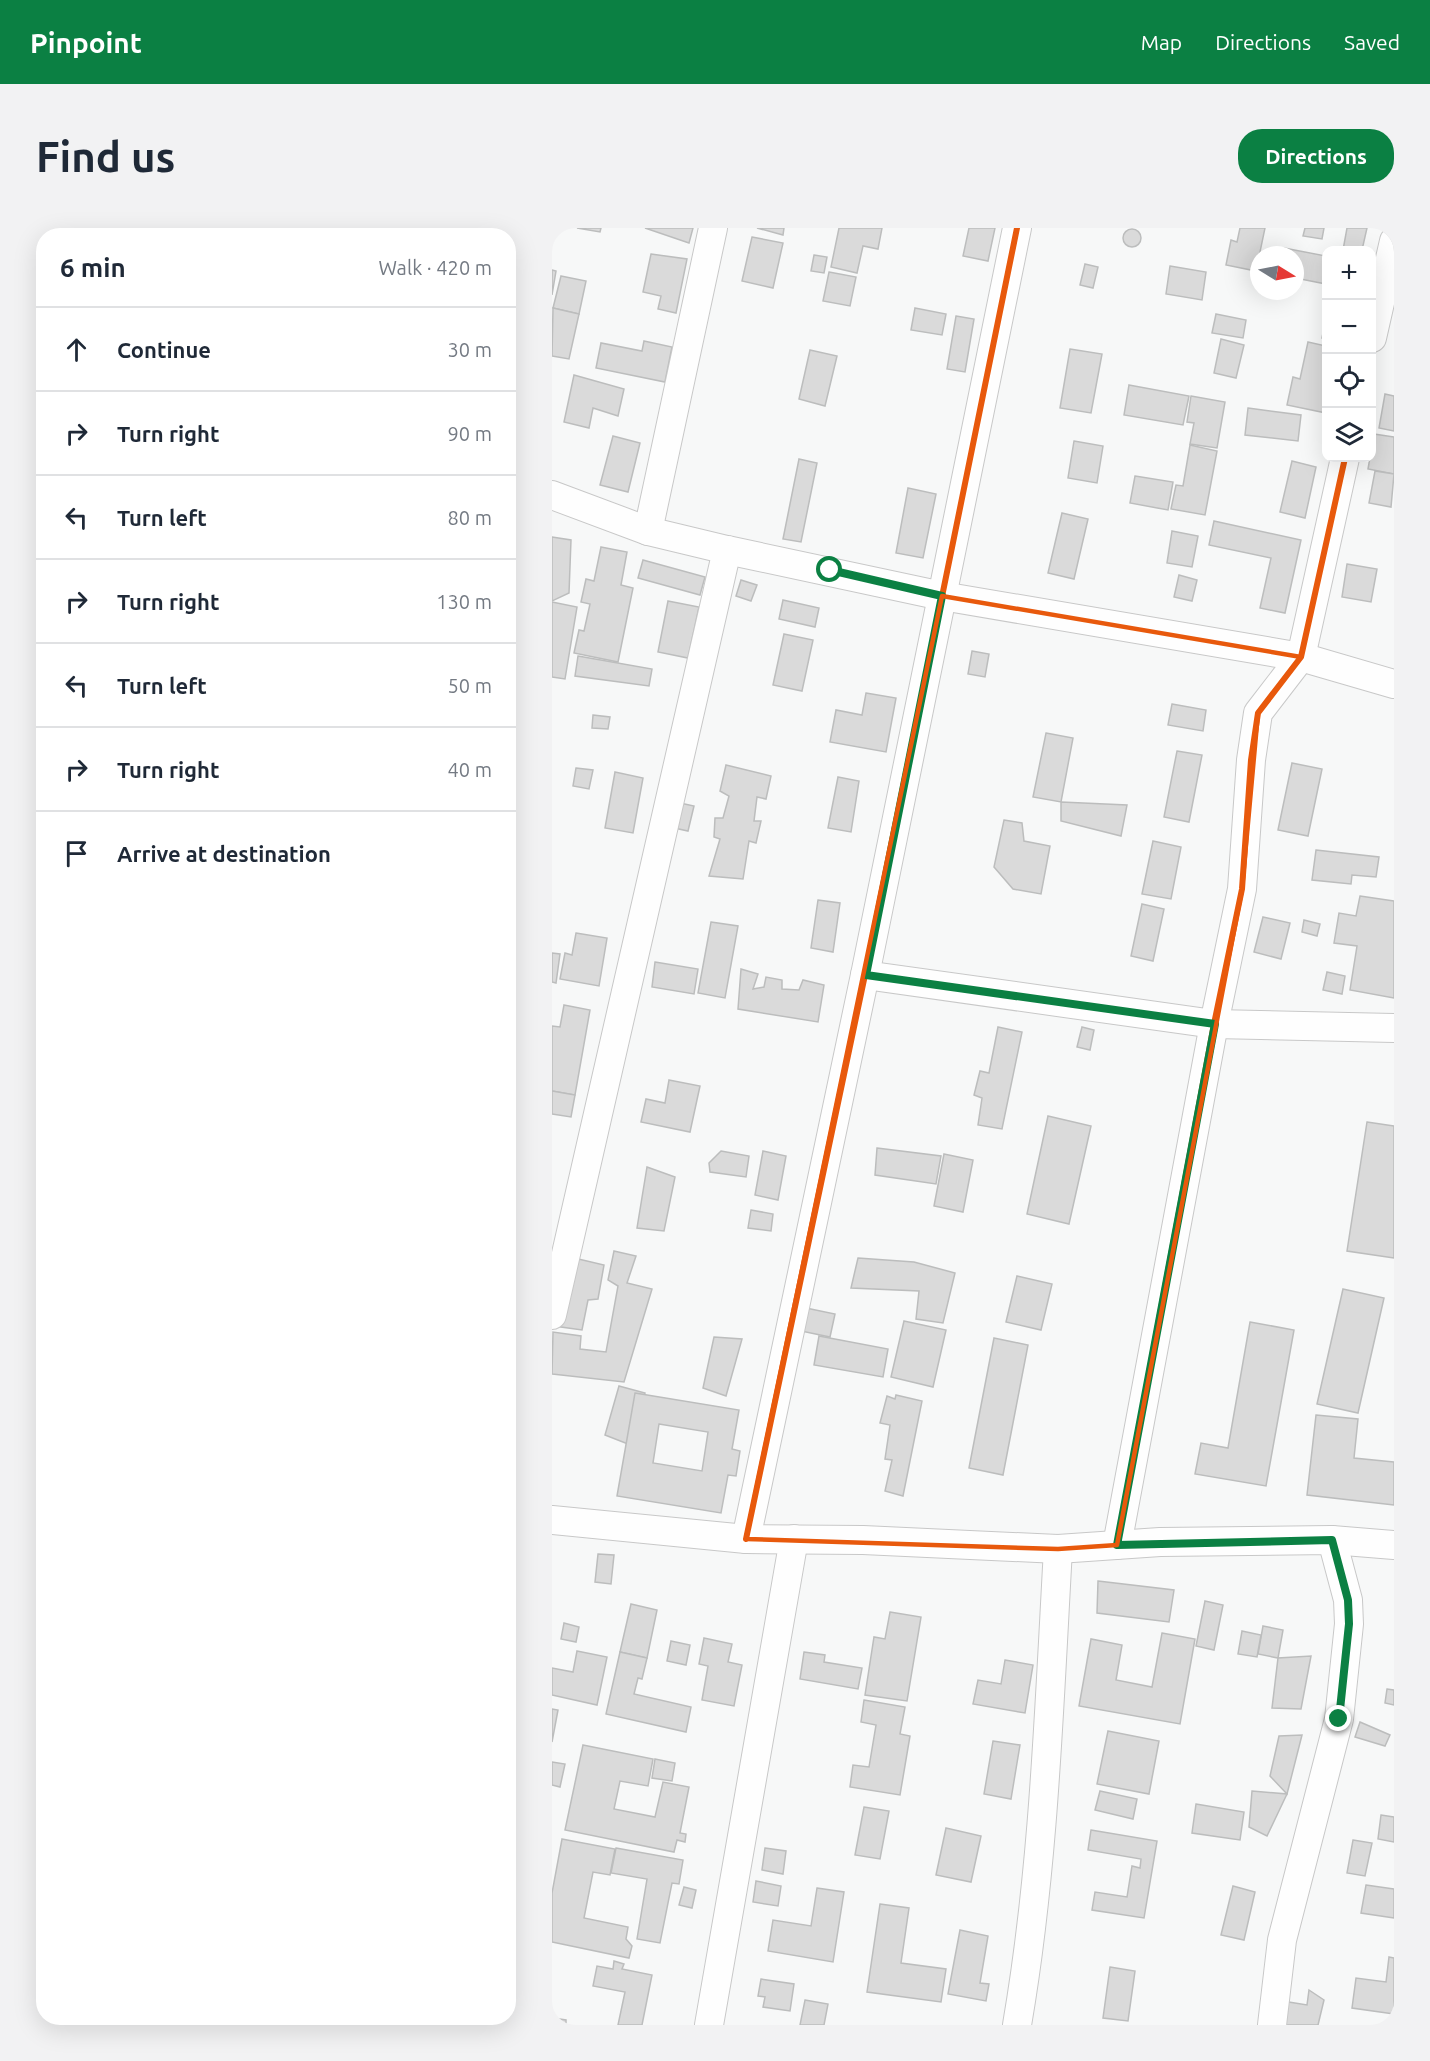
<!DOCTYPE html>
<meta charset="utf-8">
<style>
:root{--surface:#fff;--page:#f2f2f3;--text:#1f2937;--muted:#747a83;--line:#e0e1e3;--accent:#0b8043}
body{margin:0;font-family:Ubuntu,sans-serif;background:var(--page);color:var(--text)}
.controls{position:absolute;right:18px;top:18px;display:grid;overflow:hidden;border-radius:12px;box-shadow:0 6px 24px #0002}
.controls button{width:54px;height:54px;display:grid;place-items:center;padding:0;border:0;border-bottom:2px solid var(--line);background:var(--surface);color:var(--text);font:30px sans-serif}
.compass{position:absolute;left:698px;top:18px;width:54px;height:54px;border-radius:50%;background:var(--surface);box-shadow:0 6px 24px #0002;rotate:100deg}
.stop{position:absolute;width:18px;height:18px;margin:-14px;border:4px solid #0b8043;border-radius:50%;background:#fff}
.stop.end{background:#0b8043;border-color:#fff;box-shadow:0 2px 6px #0008}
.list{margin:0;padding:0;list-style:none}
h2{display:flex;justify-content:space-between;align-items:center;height:78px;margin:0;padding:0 24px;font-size:26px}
h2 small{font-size:20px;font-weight:400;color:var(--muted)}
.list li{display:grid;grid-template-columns:39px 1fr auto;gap:18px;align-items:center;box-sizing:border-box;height:84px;padding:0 24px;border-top:2px solid var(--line)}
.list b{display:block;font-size:22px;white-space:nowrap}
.list em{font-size:20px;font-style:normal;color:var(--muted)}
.icon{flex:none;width:33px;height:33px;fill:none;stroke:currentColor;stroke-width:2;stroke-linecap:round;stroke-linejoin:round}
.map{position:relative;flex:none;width:842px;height:1797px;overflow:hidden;border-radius:24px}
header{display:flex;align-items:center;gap:36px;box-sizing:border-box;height:84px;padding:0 30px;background:var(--accent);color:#fff}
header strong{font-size:28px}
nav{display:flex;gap:33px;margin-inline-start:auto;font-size:21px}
.intro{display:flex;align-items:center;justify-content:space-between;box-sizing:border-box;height:144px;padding:0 36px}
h1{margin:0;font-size:42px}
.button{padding:15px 27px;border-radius:24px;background:var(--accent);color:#fff;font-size:21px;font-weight:700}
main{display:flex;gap:36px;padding:0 36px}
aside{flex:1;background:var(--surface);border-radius:24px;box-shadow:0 6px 24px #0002}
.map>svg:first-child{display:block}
</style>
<header>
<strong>Pinpoint</strong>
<nav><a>Map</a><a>Directions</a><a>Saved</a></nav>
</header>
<div class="intro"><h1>Find us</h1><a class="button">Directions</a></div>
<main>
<aside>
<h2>6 min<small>Walk · 420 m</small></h2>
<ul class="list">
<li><svg class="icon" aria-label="ahead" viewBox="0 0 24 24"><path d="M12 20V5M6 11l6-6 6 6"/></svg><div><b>Continue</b></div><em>30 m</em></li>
<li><svg class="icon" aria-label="right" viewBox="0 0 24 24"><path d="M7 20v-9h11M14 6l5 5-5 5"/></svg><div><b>Turn right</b></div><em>90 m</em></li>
<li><svg class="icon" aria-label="left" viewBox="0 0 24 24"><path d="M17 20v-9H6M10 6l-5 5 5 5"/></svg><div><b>Turn left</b></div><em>80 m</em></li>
<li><svg class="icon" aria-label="right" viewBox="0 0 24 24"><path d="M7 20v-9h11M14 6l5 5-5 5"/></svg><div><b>Turn right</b></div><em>130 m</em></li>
<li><svg class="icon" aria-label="left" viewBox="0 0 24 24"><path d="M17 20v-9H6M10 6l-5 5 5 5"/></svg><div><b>Turn left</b></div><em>50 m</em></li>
<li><svg class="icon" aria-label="right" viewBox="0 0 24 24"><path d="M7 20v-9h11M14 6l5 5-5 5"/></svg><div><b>Turn right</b></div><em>40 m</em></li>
<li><svg class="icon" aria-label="arrive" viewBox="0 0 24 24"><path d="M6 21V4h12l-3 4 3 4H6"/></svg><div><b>Arrive at destination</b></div></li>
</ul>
</aside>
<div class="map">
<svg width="842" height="1797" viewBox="0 0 842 1797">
<rect width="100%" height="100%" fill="#f7f8f8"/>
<g fill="#dadada" stroke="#bcbdbd" stroke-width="1.5" fill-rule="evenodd">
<polygon points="25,0 49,0 48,4"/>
<polygon points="93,0 141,0 137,15"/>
<polygon points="205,0 232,0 231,7"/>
<polygon points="287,0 330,0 326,21 311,18 305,45 279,39"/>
<polygon points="417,0 443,0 436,33 411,28"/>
<polygon points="688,0 713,0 704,43 674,37 679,12 685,14"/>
<polygon points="753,0 772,0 770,11 751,8"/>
<polygon points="795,0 815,0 810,22 791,22"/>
<circle cx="580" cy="10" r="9"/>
<polygon points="200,9 231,15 221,60 190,53"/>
<polygon points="732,20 774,28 774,56 743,50 743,27 731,27"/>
<polygon points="99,26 135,31 124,85 106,81 109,68 91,64"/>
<polygon points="262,27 275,29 272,45 259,43"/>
<polygon points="533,36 546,39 541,60 528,57"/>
<polygon points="618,38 654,44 650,72 614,66"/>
<polygon points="0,42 4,43 0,67"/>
<polygon points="277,44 304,49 298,78 271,73"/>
<polygon points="9,48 34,53 27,86 1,80"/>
<polygon points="1,80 27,86 17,131 0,128"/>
<polygon points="363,80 394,86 390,107 359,102"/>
<polygon points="664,86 694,92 691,110 660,105"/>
<polygon points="404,88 422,91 413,144 395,141"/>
<polygon points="774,89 774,112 770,110"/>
<polygon points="669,111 692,117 684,150 662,145"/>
<polygon points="92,113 120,119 113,154 44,140 49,115 90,123"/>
<polygon points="756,114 774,118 774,185 735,177 741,149 748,151"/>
<polygon points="518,121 550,126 539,185 508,180"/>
<polygon points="258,122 285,128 273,178 247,171"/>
<polygon points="22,147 72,161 66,188 41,180 37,200 12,194"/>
<polygon points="577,157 637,168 631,197 572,187"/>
<polygon points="833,166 842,168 842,203 827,200"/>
<polygon points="639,168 673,174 665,220 638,216 642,195 635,194"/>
<polygon points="696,180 749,187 746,213 693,207"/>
<polygon points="822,206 842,209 842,246 816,241"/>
<polygon points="61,208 88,215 76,264 48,257"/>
<polygon points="522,213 551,218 545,255 516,250"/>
<polygon points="638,217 665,223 653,287 619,281 624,257 631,258"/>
<polygon points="247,231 265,235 249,314 231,311"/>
<polygon points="740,233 764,239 753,290 728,284"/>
<polygon points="823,243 842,246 839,279 817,275"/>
<polygon points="583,248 621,254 616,282 578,275"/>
<polygon points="356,260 384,266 371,330 344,325"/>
<polygon points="510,285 536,291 522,351 496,345"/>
<polygon points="662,293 749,312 733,385 708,380 719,330 657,317"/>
<polygon points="620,303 646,308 640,339 615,335"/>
<polygon points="0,309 19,312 17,365 0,373"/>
<polygon points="49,319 75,324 69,357 81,360 66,434 22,425 27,402 32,403 38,376 29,374 34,351 42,353"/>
<polygon points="91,332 153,349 148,367 86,350"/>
<polygon points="795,336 825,341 819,374 790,369"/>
<polygon points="627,347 645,352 640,373 622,369"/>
<polygon points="189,352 205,357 199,373 184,368"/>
<polygon points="231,372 267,380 263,399 227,391"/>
<polygon points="116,373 147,379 136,430 106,424"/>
<polygon points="0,374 25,379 13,451 0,449"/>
<polygon points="232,406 261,412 250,463 221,457"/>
<polygon points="420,423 437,426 433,449 416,446"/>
<polygon points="26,428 100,441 97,458 23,448"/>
<polygon points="314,465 344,470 334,524 278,514 284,482 310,487"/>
<polygon points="620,476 654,482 651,503 616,497"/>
<polygon points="41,487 58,489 56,501 40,500"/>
<polygon points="494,505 521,510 509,574 481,569"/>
<polygon points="625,523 650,527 637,594 612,589"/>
<polygon points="740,535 770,541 756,608 726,602"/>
<polygon points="174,537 219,548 214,571 205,569 202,593 209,593 204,615 197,613 191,651 157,648 168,611 162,609 163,590 171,590 177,568 168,563"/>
<polygon points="24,540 41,542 37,561 21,558"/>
<polygon points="63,544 91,550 81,605 53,600"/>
<polygon points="286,549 307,553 299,604 276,600"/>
<polygon points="119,573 142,578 136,603 113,598"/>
<polygon points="509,574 575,577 569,608 509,593"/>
<polygon points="452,592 470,595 472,613 498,618 489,666 461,661 442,639"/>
<polygon points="601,613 629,619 619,671 590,666"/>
<polygon points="764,622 827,629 824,649 800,647 799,656 760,652"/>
<polygon points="808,668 842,673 842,770 798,762 805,718 782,715 787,685 804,688"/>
<polygon points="266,672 288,675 281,724 259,720"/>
<polygon points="590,676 612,681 601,733 579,728"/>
<polygon points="711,689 738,695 729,731 702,724"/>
<polygon points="752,692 768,696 765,708 750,704"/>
<polygon points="159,694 186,698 173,770 146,765"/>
<polygon points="24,705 55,710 47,758 8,751 13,725 20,727"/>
<polygon points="0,725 8,726 4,755 0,754"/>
<polygon points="103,734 146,741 142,766 100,759"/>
<polygon points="189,741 206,746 201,761 212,759 214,749 230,752 230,761 247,762 251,752 272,757 266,794 186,781"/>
<polygon points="775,744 793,748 790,766 771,762"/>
<polygon points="12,777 38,782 23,867 0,863 0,798 8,799"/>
<polygon points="446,799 470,804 450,901 426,897 430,870 422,867 428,843 437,845"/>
<polygon points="530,799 542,802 538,822 525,819"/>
<polygon points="117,852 148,858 138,904 89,894 94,871 113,875"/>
<polygon points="0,863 23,867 19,889 0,886"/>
<polygon points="496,888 539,898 517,996 475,986"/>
<polygon points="815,894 842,898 842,1030 795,1023"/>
<polygon points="325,920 389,928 384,956 323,947"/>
<polygon points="169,923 197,928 194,949 158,944 157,935"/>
<polygon points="211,923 234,928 226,972 203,967"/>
<polygon points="392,926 421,932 411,984 382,978"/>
<polygon points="95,939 123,949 112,1003 85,1000"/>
<polygon points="199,982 221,986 219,1003 196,1000"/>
<polygon points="62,1023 84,1028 75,1055 100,1061 72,1154 0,1146 1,1104 29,1108 28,1121 54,1124 66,1058 56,1052"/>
<polygon points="18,1029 52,1037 46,1071 36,1072 30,1102 2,1098"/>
<polygon points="306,1030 362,1034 403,1045 391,1095 364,1091 367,1063 299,1060"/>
<polygon points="465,1048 500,1056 489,1102 454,1094"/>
<polygon points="791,1061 832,1070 806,1185 765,1176"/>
<polygon points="254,1080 283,1086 278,1109 249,1103"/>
<polygon points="352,1093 394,1102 381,1159 339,1149"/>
<polygon points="698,1094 742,1102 714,1258 643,1246 649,1215 676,1220"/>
<polygon points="267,1108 336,1121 331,1149 262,1137"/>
<polygon points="162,1109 190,1111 174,1168 151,1160"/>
<polygon points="442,1110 476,1117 451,1247 417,1240"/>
<polygon points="67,1158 93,1165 81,1218 53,1207"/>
<path d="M83 1165 187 1182 180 1221 188 1223 184 1248 176 1247 169 1285 65 1268ZM107 1196 156 1204 150 1243 101 1235Z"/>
<polygon points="344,1167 370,1173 351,1268 333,1263 340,1232 333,1231 338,1197 328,1195 335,1168 343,1171"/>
<polygon points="764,1187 806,1191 802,1230 842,1234 842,1277 755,1267"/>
<polygon points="46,1326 62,1327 59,1356 43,1354"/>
<polygon points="546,1353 622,1362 617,1394 545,1385"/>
<polygon points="653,1373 671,1377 662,1422 644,1418"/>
<polygon points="79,1376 105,1382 95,1430 68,1424"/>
<polygon points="338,1384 369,1389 355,1473 313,1467 322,1409 333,1411"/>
<polygon points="12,1395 27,1399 24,1414 9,1411"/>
<polygon points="711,1398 731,1402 726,1430 706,1426"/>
<polygon points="690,1403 709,1407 705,1429 686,1426"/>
<polygon points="610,1405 643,1411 628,1496 527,1478 539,1411 570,1417 564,1452 600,1459"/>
<polygon points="152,1410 180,1416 176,1434 190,1437 182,1478 150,1472 156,1438 147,1436"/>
<polygon points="119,1413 138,1417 134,1437 115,1433"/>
<polygon points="25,1423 55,1429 45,1477 0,1467 0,1440 21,1444"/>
<polygon points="68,1424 95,1430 90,1451 86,1450 82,1466 139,1479 134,1504 54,1486"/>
<polygon points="252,1424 273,1427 272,1434 310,1440 306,1461 248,1451"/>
<polygon points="759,1428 749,1481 720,1480 726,1430"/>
<polygon points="453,1432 481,1437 473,1485 421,1476 426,1452 449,1456"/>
<polygon points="835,1461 842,1462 842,1477 833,1475"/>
<polygon points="312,1472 353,1479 348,1506 358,1508 348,1567 298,1559 301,1537 317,1539 324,1497 309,1494"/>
<polygon points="0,1481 6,1482 0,1514"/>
<polygon points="808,1494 838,1507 833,1518 803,1509"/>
<polygon points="556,1503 607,1513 597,1566 545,1556"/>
<polygon points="750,1507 735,1566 718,1548 727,1508"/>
<polygon points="441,1513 468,1517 459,1571 432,1566"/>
<polygon points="31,1517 101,1531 96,1558 68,1553 62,1581 103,1589 111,1554 137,1559 128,1605 134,1606 133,1614 125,1612 122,1624 13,1602"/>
<polygon points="103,1531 123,1535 120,1553 100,1550"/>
<polygon points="0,1534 13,1536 8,1559 0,1557"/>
<polygon points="548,1563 585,1571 581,1591 543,1582"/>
<polygon points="700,1563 735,1566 715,1608 697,1599"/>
<polygon points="644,1576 692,1584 688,1612 640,1605"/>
<polygon points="312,1579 337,1583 328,1631 303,1627"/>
<polygon points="829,1587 842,1589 842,1614 826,1611"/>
<polygon points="394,1600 429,1608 419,1654 384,1647"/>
<polygon points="539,1602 605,1613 592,1690 540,1682 543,1664 575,1669 580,1638 588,1640 589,1631 536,1622"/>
<polygon points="10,1611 63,1621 58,1647 41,1644 32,1690 76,1699 74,1711 80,1718 77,1730 0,1714 0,1665"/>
<polygon points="801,1612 820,1615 813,1648 795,1645"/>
<polygon points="64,1620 131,1632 127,1656 120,1655 108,1715 85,1711 95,1651 59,1645"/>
<polygon points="213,1620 234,1623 231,1646 210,1642"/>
<polygon points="204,1653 229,1658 226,1678 201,1674"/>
<polygon points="814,1657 842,1661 842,1690 809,1685"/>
<polygon points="681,1658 703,1664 692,1712 669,1707"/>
<polygon points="132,1659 144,1662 140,1680 127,1677"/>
<polygon points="265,1660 292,1664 281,1734 216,1723 221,1692 259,1698"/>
<polygon points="328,1676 357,1680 349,1735 394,1741 389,1774 315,1764"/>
<polygon points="408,1702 436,1708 428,1755 437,1756 434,1773 396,1766"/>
<polygon points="837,1729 842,1730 842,1786 800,1780 804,1750 834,1754"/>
<polygon points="62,1733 72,1736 70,1741 100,1747 90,1797 66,1797 73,1764 41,1758 45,1738 61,1741"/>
<polygon points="558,1739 583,1743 576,1793 551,1790"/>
<polygon points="209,1751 242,1756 238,1783 211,1779 213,1769 206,1768"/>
<polygon points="757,1762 772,1772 766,1797 730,1797 730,1773 755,1777"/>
<polygon points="253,1772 276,1776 272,1797 248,1797"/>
<polygon points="0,1790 14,1792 14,1797 0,1797"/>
</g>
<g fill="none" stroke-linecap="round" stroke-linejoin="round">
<defs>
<g id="minor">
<polyline points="820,110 842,13"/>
<polyline points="0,267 96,303 175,322 390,368 749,429 842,456"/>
<polyline points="96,303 161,0"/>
<polyline points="313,747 662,796 842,800"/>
<polyline points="0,1087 175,322"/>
<polyline points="0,1292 194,1311 311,1312 506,1321 608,1314 780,1312 842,1317"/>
<polyline points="194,1311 313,747 465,0"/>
<polyline points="565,1317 662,796 690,661 699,532 706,485 749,429 793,230"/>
<polyline points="157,1797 242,1311"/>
<path d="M465 1797C492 1640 497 1480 506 1321"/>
<polyline points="720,1797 730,1712 787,1491 797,1396 796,1372 780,1312"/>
</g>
</defs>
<use href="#minor" stroke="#c8c8c8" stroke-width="30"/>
<use href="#minor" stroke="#fefefe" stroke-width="28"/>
<defs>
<g id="cycleway">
<polyline points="194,1311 313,747 465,0"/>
<polyline points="565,1317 662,796 690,661 699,532 706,485 749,429 793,230"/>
</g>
</defs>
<use href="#cycleway" stroke="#fff" stroke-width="10"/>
<use href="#cycleway" stroke="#e8590c" stroke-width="6"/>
</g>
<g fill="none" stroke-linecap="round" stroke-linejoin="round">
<polyline stroke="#0b8043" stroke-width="8" points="278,342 390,368 314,747 663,796 565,1317 780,1312 796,1372 797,1396 787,1491"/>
</g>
<path fill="none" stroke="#e8590c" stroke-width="4.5" stroke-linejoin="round" d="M390 368 749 429 706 485 690 661 565 1317 506 1321 194 1311Z"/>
</svg>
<div class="controls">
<button>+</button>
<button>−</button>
<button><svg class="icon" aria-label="locate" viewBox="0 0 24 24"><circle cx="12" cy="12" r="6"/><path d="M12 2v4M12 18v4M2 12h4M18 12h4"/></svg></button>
<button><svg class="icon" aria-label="layers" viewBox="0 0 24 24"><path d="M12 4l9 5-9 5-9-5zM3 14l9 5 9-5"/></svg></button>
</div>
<svg class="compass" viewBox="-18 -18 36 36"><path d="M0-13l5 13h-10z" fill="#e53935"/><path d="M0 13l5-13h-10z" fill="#747a83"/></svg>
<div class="stop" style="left:278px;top:342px"></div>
<div class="stop end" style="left:787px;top:1491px"></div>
</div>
</main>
